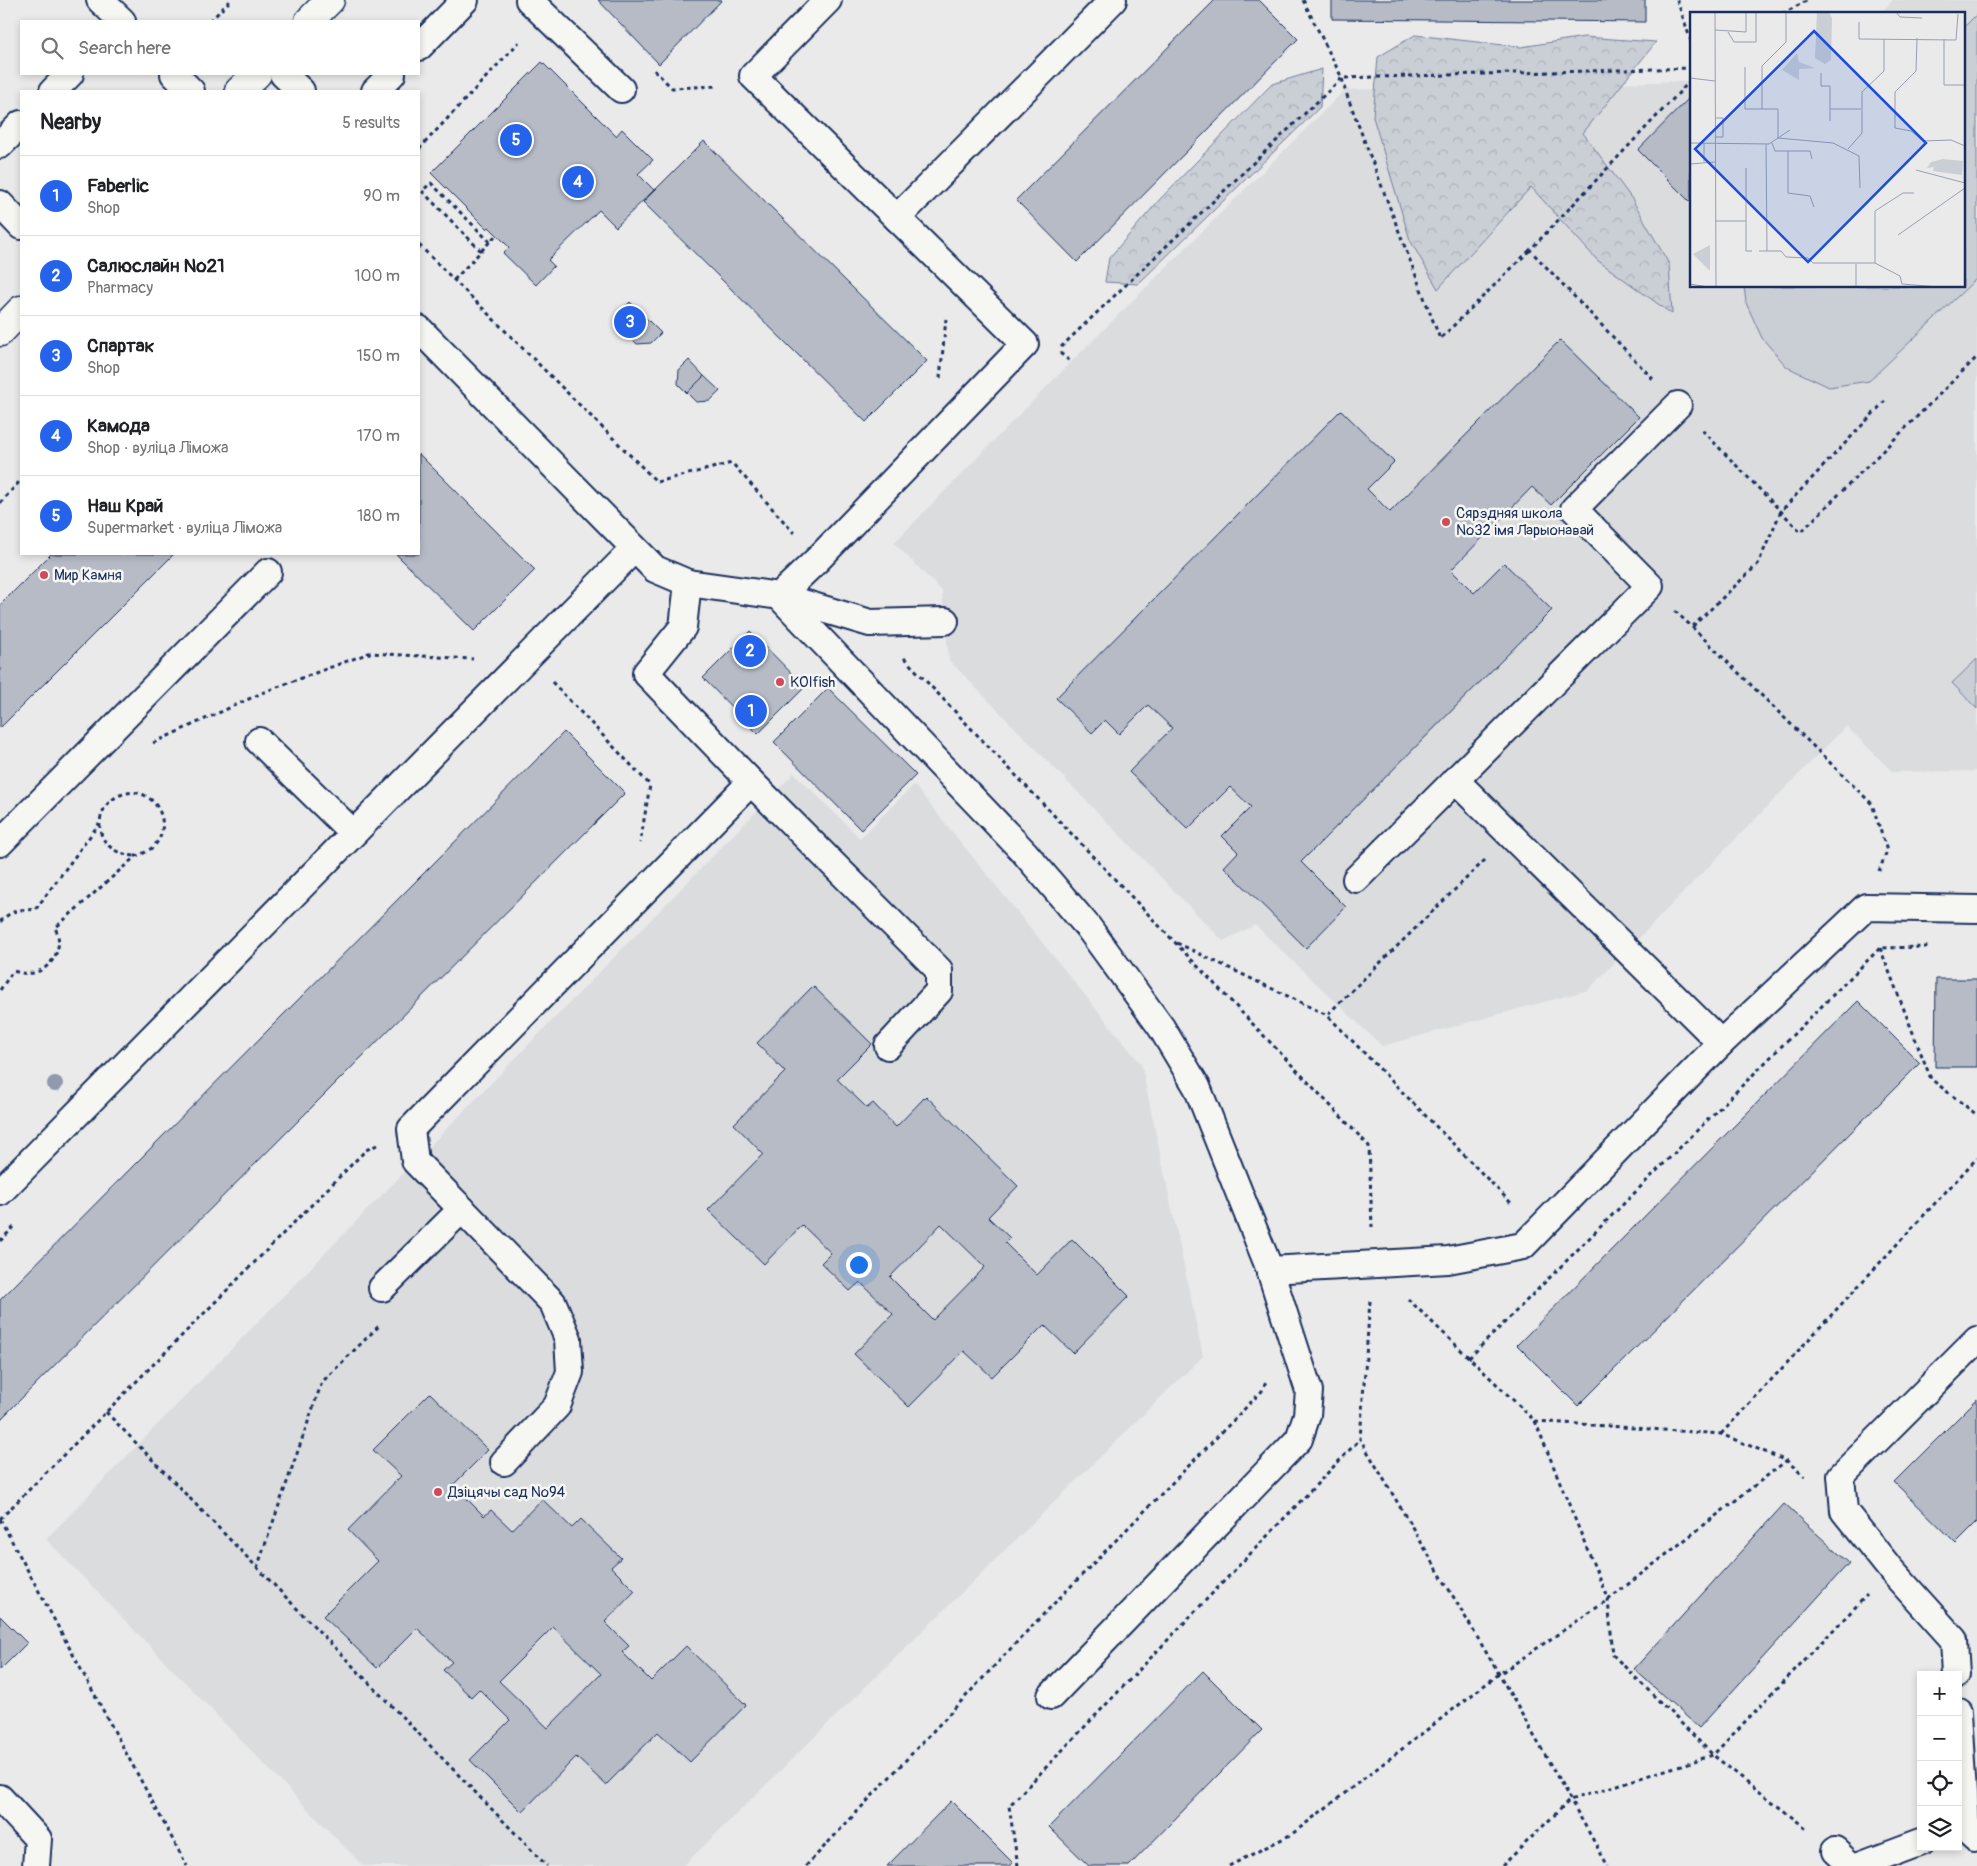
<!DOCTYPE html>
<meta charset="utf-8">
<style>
:root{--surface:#fff;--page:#f6f6f6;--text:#202124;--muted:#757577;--line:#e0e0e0;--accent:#2563eb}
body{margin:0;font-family:Pangolin,sans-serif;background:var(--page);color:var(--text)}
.controls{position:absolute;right:15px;bottom:15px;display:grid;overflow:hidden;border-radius:0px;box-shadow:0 2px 8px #0003}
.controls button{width:45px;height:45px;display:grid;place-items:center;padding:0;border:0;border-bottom:1px solid var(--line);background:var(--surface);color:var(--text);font:25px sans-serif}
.you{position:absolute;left:858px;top:1264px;width:18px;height:18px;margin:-12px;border:4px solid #fff;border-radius:50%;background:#1a73e8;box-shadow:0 0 0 8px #1a73e833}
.badge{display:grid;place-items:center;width:32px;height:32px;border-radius:50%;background:var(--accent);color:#fff;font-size:16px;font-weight:700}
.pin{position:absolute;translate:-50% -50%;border:2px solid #fff;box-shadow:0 1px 5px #0006}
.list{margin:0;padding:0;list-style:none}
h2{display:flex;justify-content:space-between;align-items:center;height:65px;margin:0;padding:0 20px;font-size:21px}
h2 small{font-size:16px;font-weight:400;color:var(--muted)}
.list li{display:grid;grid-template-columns:32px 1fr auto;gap:15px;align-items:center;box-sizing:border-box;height:80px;padding:0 20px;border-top:1px solid var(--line)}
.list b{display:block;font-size:19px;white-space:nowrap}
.list p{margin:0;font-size:16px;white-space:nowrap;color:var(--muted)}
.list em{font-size:16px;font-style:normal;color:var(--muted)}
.icon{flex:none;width:28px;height:28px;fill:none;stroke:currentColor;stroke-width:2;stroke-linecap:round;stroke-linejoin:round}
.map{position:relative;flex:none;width:1977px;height:1866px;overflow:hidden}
.search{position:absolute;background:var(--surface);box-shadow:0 2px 8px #0003;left:20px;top:20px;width:400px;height:55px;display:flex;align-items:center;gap:12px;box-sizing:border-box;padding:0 18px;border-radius:0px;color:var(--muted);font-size:19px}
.panel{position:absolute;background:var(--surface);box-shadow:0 2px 8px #0003;left:20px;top:90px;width:400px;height:465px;border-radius:0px}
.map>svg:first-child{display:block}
</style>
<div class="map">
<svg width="1977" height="1866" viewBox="0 0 1977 1866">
<defs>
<pattern id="forest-crowns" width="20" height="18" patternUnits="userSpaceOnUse" patternTransform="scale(1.25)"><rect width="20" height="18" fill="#caced5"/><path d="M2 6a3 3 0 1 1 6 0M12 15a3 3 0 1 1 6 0" fill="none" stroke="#adb1b9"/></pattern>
</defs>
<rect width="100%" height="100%" fill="#e9eae9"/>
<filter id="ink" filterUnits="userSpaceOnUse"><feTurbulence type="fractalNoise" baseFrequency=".02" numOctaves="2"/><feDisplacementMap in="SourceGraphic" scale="10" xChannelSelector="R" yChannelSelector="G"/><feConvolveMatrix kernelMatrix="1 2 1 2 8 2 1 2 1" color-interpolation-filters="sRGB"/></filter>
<g filter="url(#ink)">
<g fill="#dadcde">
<polygon points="1893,0 1977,0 1977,771 1893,772 1846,726 1588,990 1382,1046 1255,925 1223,941 949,660 942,591 894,543 1071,362 1345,90 1691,81 1691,286 1963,286 1963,14 1880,14"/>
<polygon points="794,773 860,838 914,785 1141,1064 1203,1356 683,1866 363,1866 46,1539"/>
</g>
<g fill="#caced5" stroke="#727e9a">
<polygon points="1977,14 1977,278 1869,381 1829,387 1787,367 1762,338 1746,303 1744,286 1963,286 1963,28"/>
<polygon points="1977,659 1977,709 1952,683"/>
</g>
<g fill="url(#forest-crowns)" stroke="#727e9a">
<polygon points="1415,35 1521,47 1584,37 1656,42 1583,133 1632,199 1669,264 1672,314 1597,260 1531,187 1438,289 1410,240 1373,117 1378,57"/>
<polygon points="1322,69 1320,107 1138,284 1105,282 1109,258 1161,198 1272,84"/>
</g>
<g fill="#b6bbc6" stroke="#1b2f5e" fill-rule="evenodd">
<polygon points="598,0 722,0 659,64"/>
<polygon points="1215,0 1259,0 1298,39 1077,262 1016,200"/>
<polygon points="1332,0 1645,0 1645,22 1332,19"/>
<polygon points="542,62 616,136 622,129 653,160 638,174 654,190 616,227 599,210 548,260 554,266 536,285 503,253 509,247 489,227 487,229 431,173"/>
<polygon points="1691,96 1691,199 1689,201 1638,150"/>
<polygon points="704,141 927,361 866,422 643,202"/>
<polygon points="630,302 646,318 628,335 619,327 619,313"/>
<polygon points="646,318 661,333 651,343 637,344 628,335"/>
<polygon points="1560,340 1639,417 1551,505 1532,487 1451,570 1474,593 1504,563 1552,610 1301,862 1346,907 1306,948 1224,867 1238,852 1222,836 1251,807 1230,787 1188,829 1129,772 1172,728 1148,705 1119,734 1105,720 1092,733 1056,698 1341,410 1394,462 1367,489 1390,512"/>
<polygon points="689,360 704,376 687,393 678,384 679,370"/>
<polygon points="704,376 720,391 710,401 696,402 687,393"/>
<polygon points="419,454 535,570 474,631 396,554 419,554"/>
<polygon points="51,554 174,554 0,728 0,605"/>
<polygon points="750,631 805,687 758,734 703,678"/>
<polygon points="828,688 916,775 861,830 774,742"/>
<polygon points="564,732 625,793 0,1420 0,1300"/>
<polygon points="1936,979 1977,979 1977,1067 1935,1067"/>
<path d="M813 986 872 1044 837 1079 867 1108 873 1103 896 1127 926 1096 1018 1186 988 1217 1010 1238 1005 1243 1037 1275 1072 1239 1129 1296 1073 1353 1044 1325 992 1377 964 1351 909 1407 854 1354 893 1314 860 1282 850 1291 821 1263 831 1253 802 1225 764 1264 708 1210 763 1154 734 1124 785 1072 757 1043ZM941 1224 985 1267 933 1320 890 1277Z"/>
<polygon points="1858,1001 1920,1063 1578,1406 1517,1345"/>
<path d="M430 1393 488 1450 453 1485 484 1516 491 1510 512 1530 542 1499 572 1528 581 1519 621 1558 611 1567 635 1591 605 1622 629 1646 622 1652 651 1681 686 1646 746 1705 690 1762 658 1732 606 1785 576 1757 522 1812 470 1760 510 1720 479 1689 471 1697 443 1670 452 1662 417 1628 377 1668 323 1616 378 1561 348 1530 401 1476 373 1450ZM553 1627 601 1674 548 1728 499 1681Z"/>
<polygon points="1977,1399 1977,1522 1956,1543 1894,1482"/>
<polygon points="1784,1504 1849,1563 1699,1728 1634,1669"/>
<polygon points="0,1616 27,1643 0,1670"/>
<polygon points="1203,1671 1262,1730 1129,1866 1089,1866 1049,1827"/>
<polygon points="951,1801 1013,1863 1010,1866 887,1866"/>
</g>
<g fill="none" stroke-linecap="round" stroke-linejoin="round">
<defs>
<g id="service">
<polyline points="100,0 122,21"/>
<polyline points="529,0 621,89"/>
<polyline points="828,0 753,76 897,218 1113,0"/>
<polyline points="419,47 465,0"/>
<polyline points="174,74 191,91"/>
<polyline points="283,74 301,91"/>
<polyline points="53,91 70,74"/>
<polyline points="375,91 392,74"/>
<polyline points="0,145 21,124"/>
<polyline points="0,204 21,226"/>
<polyline points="897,218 1025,344 818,559 779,596 870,623 945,621"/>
<polyline points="419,329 655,569 688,583 779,596 1024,852 1088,927 1161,1027 1197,1087 1270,1270 1309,1391 1307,1415 1299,1439 1051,1696"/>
<polyline points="688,583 683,627 646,673 751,782 939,970 939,991 888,1046"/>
<polyline points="259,741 353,833"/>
<polyline points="1455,780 1721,1043"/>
<polyline points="0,843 268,572"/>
<polyline points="1356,879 1650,586 1574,509 1678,405"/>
<polyline points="0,1192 634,549"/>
<polyline points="1270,1270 1448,1260 1523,1246 1721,1043 1866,907 1977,909"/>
<polyline points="382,1288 462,1209"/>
<polyline points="504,1462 557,1406 570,1372 568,1339 553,1303 415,1161 411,1129 751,782"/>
<polyline points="1956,1675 1954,1640 1891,1570 1844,1511 1841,1476 1977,1340"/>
<polyline points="1958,1713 1965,1825 1977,1836"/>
<polyline points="0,1798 38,1839 36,1866"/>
<polyline points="1835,1851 1851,1866"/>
<polyline points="1857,1866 1921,1842"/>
</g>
<g id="tertiary">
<polyline points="309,21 330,0"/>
<polyline points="239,91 257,74"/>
<polyline points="0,332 21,310"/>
</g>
</defs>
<use href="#service" stroke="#1b2f5e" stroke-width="30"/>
<use href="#tertiary" stroke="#1b2f5e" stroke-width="31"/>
<g stroke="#1b2f5e" stroke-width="3" stroke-dasharray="4 4" stroke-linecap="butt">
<polyline points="1303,0 1342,78 1345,90 1440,339 1530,250"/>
<polyline points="1677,0 1691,41"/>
<polyline points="1782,14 1808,0"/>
<polyline points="210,21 231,0"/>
<polyline points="654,70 672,88 718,86"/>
<polyline points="419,149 519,42"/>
<polyline points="419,245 657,482 732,463 794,533"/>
<polyline points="481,251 422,191 431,183 490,242"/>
<polyline points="454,280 497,234"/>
<polyline points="1061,347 1342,78 1691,68"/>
<polyline points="1060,353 1071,362"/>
<polyline points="940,378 946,319"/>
<polyline points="1653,379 1530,250 1691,80"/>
<polyline points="1702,430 1801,532 1977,357"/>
<polyline points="0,503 21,480"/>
<polyline points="1675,611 1692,627 1758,564 1781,511 1885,401"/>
<polyline points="1692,627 1872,804 1887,851 1879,871"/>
<polyline points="904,658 1369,1146 1372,1227"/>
<polyline points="552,682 650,785 640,843"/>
<polyline points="153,743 264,692 369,653 473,659"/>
<polyline points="1485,860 1327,1015 1513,1205"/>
<path d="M0 922C10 911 21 908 35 910L99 824"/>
<polyline points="1177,943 1327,1015"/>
<polyline points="1880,948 1931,1079 1977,1115"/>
<path d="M0 990 13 971C20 973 26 974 33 973 53 969 65 945 55 928L136 856C186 841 157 777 118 796 112 799 107 804 104 809 91 835 110 855 136 856"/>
<polyline points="0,1241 14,1227"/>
<polyline points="1408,1299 1535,1421 1721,1434 1787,1461 1805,1477"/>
<polyline points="1370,1301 1360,1439 1499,1674 1608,1866"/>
<polyline points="1469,1358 1880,948 1929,947"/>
<polyline points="106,1412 547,1866"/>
<polyline points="1535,1421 1608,1600 1613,1655 1713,1755 1807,1829"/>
<polyline points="1721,1434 1977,1158"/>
<polyline points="0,1519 366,1150 377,1145"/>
<polyline points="0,1519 187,1866"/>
<polyline points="257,1568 322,1382 381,1324"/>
<polyline points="806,1866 1032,1626 1262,1391 1266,1381"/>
<polyline points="1018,1866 1009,1806 1360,1439"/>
<polyline points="1229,1866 1292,1834 1499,1674 1608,1600 1786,1461"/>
<polyline points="1502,1866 1570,1800 1713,1755 1867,1595"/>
</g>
<use href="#service" stroke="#f6f6f2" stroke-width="26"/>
<use href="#tertiary" stroke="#f6f6f2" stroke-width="28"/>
</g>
<circle fill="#9099ad" cx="55" cy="1084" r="8"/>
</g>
<g fill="#d1495b" stroke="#f6f6f2" stroke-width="2">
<circle cx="1446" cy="522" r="5"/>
<circle cx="44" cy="575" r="5"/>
<circle cx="780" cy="682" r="5"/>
<circle cx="438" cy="1492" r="5"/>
</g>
<g text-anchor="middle" stroke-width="5" stroke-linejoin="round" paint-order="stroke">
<g font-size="15" fill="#1b2f5e" stroke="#f6f6f2" text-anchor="start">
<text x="1456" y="518">Сярэдняя школа<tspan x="1456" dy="17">№32 імя Ларыонавай</tspan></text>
<text x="54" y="580">Мир Камня</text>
<text x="790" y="687">KOIfish</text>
<text x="448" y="1497">Дзіцячы сад №94</text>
</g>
</g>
<g transform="translate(1690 12)">
<rect width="275" height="275" fill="#e9eae9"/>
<path d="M127 0H139L142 6 141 48 135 52 125 46ZM20 233V258H19L3 242Z" fill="#caced5"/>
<path d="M107 41 109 50 125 56 109 57V68L92 58ZM253 147 273 149 272 163 243 159 244 155 237 156 241 150Z" fill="#caced5"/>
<path fill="none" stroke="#979fb1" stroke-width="1" d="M25 0 26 275M206 0 210 5 232 6M169 10V27L266 28 268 2M25 18 56 20V0M38 20 44 30H66V0M227 26 226 59 205 80V116L221 119 233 129 261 128 275 134M254 27V73H275M55 55V97H72V54L96 30V0M131 61V74H140V109M0 66 25 69M72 97H88V126L100 118M140 97H171M25 106H33V125H25M0 131 79 132 88 126 143 131 169 144 170 176M14 131V150M82 131 85 139H120L122 147M76 132 77 239M158 137 172 121V80L194 59V27M98 139V181L120 184 124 195M0 152 25 150M56 156V239H62M226 158 275 171M25 209H56M208 223 275 176M69 239H91L96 245 118 246 123 251H185L210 264 212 272 249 275M185 251V199L213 181H224M0 272 18 275M166 275V252"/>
<path fill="#1d4ed8" fill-opacity="0.15" stroke="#1d4ed8" stroke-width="2.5" d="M124 19 236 131 118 250 5 137Z"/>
<rect width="275" height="275" fill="none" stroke="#1b2f5e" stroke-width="2.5"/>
</g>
</svg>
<div class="controls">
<button>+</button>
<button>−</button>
<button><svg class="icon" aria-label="locate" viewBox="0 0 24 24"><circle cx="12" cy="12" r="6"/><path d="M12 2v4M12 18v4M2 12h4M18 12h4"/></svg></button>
<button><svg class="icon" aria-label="layers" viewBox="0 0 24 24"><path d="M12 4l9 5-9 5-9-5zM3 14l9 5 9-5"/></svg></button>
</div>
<div class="you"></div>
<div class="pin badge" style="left:751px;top:711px">1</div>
<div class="pin badge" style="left:750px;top:651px">2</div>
<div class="pin badge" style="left:630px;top:322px">3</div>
<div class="pin badge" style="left:578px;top:182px">4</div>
<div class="pin badge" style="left:516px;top:140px">5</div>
<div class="search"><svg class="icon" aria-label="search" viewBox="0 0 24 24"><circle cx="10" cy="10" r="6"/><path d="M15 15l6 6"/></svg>Search here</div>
<section class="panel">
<h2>Nearby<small>5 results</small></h2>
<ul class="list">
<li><span class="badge">1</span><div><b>Faberlic</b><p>Shop</p></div><em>90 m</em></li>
<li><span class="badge">2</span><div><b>Салюслайн №21</b><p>Pharmacy</p></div><em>100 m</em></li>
<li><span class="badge">3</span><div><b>Спартак</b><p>Shop</p></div><em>150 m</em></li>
<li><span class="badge">4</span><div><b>Камода</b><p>Shop · вуліца Ліможа</p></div><em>170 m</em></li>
<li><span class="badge">5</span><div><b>Наш Край</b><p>Supermarket · вуліца Ліможа</p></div><em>180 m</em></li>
</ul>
</section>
</div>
